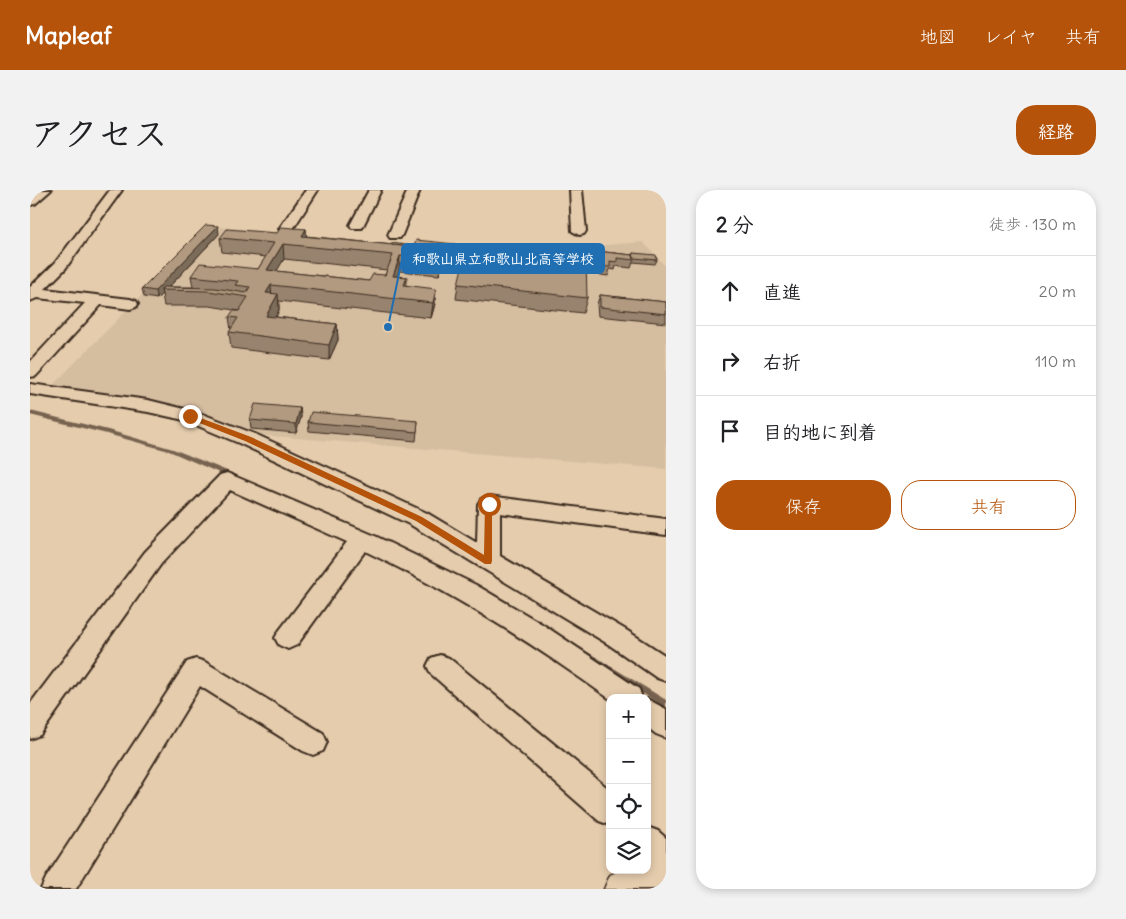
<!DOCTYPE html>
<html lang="ja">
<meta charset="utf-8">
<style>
:root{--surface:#fff;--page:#f2f2f2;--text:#202124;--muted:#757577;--line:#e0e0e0;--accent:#b45309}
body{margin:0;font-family:Delius,"Klee One",sans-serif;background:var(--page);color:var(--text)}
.controls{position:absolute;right:15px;bottom:15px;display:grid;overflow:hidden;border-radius:10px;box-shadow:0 2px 8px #0003}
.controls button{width:45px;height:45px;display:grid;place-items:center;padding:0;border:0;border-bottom:1px solid var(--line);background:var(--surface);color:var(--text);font:25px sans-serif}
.stop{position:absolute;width:15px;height:15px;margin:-11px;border:4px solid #b45309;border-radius:50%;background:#fff}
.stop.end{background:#b45309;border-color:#fff;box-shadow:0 1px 5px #0008}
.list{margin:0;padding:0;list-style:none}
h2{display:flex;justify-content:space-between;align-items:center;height:65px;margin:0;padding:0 20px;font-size:21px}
h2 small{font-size:16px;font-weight:400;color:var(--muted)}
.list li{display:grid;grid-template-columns:32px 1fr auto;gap:15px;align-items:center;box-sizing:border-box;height:70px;padding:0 20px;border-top:1px solid var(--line)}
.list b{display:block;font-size:19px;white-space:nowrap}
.list em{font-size:16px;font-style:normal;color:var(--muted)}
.actions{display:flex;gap:10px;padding:15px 20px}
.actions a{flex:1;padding:11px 0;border:1px solid var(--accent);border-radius:20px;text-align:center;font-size:18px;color:var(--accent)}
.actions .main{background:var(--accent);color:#fff}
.icon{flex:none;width:28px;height:28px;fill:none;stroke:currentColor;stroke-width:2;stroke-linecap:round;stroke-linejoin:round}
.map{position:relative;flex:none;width:636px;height:699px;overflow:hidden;border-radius:20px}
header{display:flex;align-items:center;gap:30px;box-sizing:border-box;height:70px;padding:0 25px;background:var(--accent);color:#fff}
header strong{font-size:24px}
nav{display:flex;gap:28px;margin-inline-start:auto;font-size:18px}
.intro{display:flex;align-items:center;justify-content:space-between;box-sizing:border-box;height:120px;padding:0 30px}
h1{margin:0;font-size:35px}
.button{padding:12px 22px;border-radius:20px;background:var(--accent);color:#fff;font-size:18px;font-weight:700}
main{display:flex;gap:30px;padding:0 30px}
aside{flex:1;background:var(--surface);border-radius:20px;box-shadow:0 2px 8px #0003}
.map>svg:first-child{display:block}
</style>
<header>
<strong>Mapleaf</strong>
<nav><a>地図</a><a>レイヤ</a><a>共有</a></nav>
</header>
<div class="intro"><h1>アクセス</h1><a class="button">経路</a></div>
<main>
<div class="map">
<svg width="636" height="699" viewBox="0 0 636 699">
<rect width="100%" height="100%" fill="#e5ccad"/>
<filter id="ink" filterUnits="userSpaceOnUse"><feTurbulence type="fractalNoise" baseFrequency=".02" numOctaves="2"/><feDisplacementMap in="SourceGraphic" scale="10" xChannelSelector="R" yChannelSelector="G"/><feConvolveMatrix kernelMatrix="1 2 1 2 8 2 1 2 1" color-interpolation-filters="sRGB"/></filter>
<g filter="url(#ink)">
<polygon fill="#d5bda0" points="180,36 446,62 486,62 613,52 636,77 636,279 218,244 175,226 124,211 22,196"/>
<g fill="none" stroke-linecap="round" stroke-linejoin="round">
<g fill="#766250" fill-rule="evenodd">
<polygon points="0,221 78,240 143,259 207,285 208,287 205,289 203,289 139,261 77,244 0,225"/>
<polygon points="543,453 636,510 636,518 540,458 539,456 540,454"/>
</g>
<defs>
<g id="minor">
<polygon points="7,0 21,0 5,14 0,15 0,5"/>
<polygon points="80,0 92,0 35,79 15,99 100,109 106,111 108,114 106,117 100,119 71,115 6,186 0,187 0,172 55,113 7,108 0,111 0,97 25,73"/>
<polygon points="276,0 288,0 261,42 251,42 249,39"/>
<polygon points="339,0 351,0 332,38 322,38 320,35"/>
<polygon points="378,0 390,0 372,45 370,48 360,48 358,45"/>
<polygon points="540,0 552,0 556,41 554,44 549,45 542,41"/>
<polygon points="0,194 118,210 167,222 225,244 397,323 447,353 448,314 451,309 459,306 636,329 636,345 470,323 470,366 596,440 636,466 636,491 627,488 578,454 381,335 211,254 154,230 118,222 0,204"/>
<path d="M197 283 343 345 446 395 512 434 609 499 612 508H580V509C501 452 423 403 335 361L267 455 258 459 249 455 245 448 249 441 317 352 200 300 131 374 10 545 0 549V514L115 362 190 285Z"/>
<polygon points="410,465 419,468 580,600 580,635 569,631 401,484 397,476 401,468"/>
<polygon points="166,469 175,472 293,543 297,552 293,561 283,565 273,561 170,496 46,699 11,699 16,688 157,472"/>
<polygon points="617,509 636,519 636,548 626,544 617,537"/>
<polygon points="617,637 628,641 636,648 636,684 625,679 617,673"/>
</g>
<polygon id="tertiary" points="636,674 636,699 574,699 580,685 591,680 617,680 617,676"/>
</defs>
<use href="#minor" stroke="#3b2a1e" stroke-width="4"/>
<use href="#tertiary" stroke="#3b2a1e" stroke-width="3"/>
<use href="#minor" fill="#e5ccad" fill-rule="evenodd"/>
<use href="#tertiary" fill="#e5ccad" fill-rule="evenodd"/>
</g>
<g fill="#98846e" stroke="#3b2a1e" fill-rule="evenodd">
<path d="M276 39V46L382 57 424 62 422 71 413 70 409 85 369 81 367 86 377 87 376 95 405 114 401 128 249 111V120L246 127 307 134 308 150 299 170 201 158 199 142 201 140 199 127 210 121 180 116H134L132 104 127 109 114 107 112 99 189 44 139 97H163L161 86 228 79 236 67 192 62 190 48 247 43ZM254 69 357 80 355 85 339 91 246 81Z"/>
<polygon points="566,61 602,65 603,63 627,70 625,74 603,72 601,78 586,76 585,80 580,79 578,86 564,84 564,80 559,79 559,73 561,65 564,65"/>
<polygon points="540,67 557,108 553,123 426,109 428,94"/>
<polygon points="570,105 636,112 636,133 568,126 567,114"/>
<polygon points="270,218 271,227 266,243 221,239 220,230"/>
<polygon points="388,231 386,251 279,241 278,232"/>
</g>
<g fill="#7c6c5a" stroke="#3b2a1e">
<polygon points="188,36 189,44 136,100 131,100 132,104 127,109 125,101"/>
<polygon points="276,39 277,54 272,46"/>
<polygon points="253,54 254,69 238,96 237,80"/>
<polygon points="414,60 412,75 409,85 411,70"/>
<polygon points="370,66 369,81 362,101 363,86"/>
<polygon points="241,95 242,110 236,103"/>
<polygon points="406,99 405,114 401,128 403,113"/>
<polygon points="248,104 249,120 238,142 236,126"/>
<polygon points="307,134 308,150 299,170 299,155"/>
<polygon points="270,218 271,227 266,243 266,234"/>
</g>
<g fill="#b19a80" stroke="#3b2a1e" fill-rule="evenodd">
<polygon points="176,35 188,36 125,101 112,99"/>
<path d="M251 37 276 39 272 46 414 60 411 70 370 66 363 86 377 87 374 95 406 99 403 113 241 95 236 103 248 104 236 126 307 134 299 155 199 142 208 128 199 127 203 121H209L218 107 178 101 131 100 133 97 185 98 216 103 220 97 205 95 208 91 161 86 170 73 228 79 244 53 190 48 197 39 247 43ZM253 54 363 65 355 85 343 84 339 91 237 80Z"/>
<polygon points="386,50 425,54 423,63 413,62 414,60 384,57"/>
<polygon points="362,53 382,56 382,57 362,55"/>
<polygon points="437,57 556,69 557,108 428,94"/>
<polygon points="566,61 603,65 604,70 587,68 587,72 580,71 580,77 566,76 566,71 561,71 561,65 566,65"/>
<polygon points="603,63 626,65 627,70 604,68"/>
<polygon points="570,105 636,112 636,124 570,117"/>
<polygon points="225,214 270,218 266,234 220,230"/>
<polygon points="281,222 388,231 387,242 278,232"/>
</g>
</g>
<polygon fill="#b45309" points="160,224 221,247 392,327 454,365 455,314 456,312 462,312 462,371 461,374 455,374 386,331 215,251 157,228 157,225"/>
<path fill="none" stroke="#1f6fb2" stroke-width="2" d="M358 137L372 69"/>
<circle fill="#1f6fb2" stroke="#e5ccad" stroke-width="2" cx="358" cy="137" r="5"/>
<rect fill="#1f6fb2" stroke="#1f6fb2" stroke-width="2" x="372" y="54" width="202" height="29" rx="5"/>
<g font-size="14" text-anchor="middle" font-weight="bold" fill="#fff">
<text x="473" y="74">和歌山県立和歌山北高等学校</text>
</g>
</svg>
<div class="controls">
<button>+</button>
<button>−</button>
<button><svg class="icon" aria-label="locate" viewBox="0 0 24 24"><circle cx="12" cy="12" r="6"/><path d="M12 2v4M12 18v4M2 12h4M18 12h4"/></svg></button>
<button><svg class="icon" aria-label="layers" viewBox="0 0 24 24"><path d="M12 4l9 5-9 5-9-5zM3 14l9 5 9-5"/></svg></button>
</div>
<div class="stop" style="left:459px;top:314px"></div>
<div class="stop end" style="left:160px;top:226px"></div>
</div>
<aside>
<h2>2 分<small>徒歩 · 130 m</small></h2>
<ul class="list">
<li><svg class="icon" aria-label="ahead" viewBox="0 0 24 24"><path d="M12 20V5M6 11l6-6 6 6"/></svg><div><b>直進</b></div><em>20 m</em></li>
<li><svg class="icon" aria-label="right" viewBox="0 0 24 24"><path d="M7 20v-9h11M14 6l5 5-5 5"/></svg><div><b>右折</b></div><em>110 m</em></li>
<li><svg class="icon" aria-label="arrive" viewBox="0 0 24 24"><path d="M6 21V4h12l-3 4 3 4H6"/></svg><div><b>目的地に到着</b></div></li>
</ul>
<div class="actions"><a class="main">保存</a><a>共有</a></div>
</aside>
</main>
